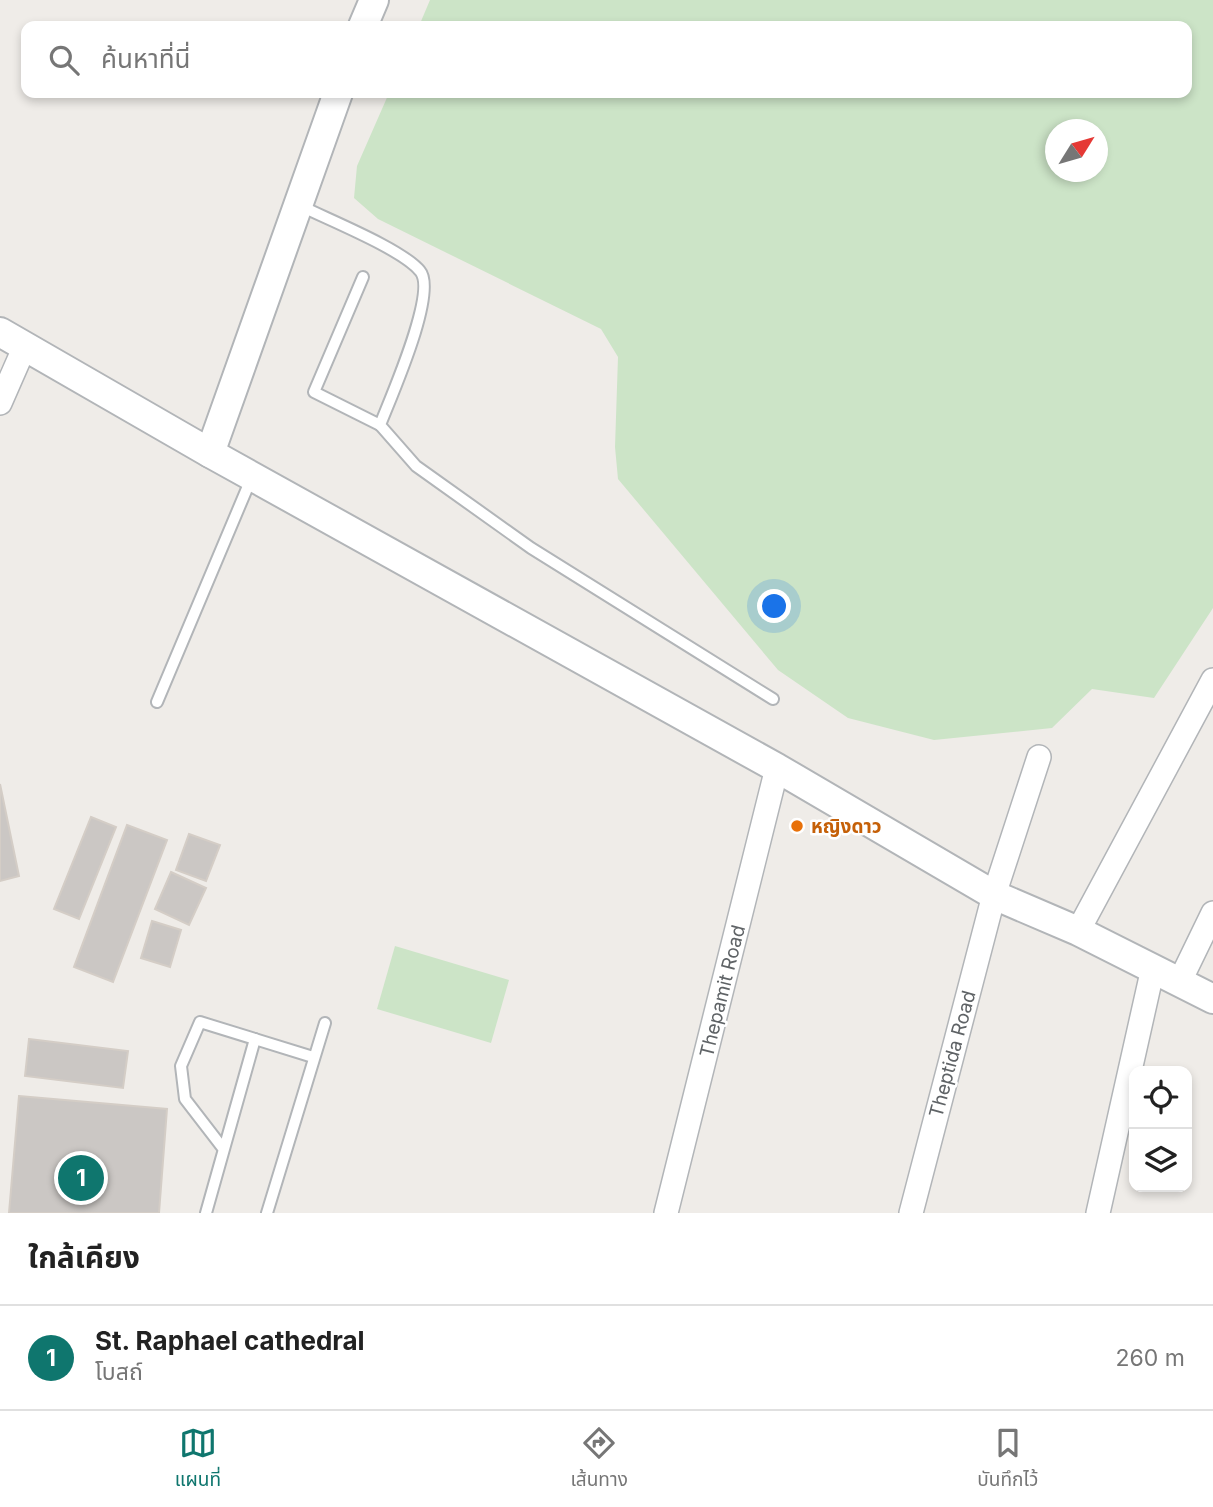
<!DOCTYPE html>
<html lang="th">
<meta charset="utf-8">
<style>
:root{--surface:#fff;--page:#f2f2f2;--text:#222;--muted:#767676;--line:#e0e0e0;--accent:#0f766e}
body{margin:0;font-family:Inter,"Noto Sans Thai",sans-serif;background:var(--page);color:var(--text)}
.controls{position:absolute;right:21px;bottom:21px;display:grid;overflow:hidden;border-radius:14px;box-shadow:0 4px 10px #0003}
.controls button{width:63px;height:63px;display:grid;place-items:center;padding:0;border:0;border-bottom:2px solid var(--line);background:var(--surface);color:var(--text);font:35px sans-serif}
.compass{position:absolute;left:1045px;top:119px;width:63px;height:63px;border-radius:50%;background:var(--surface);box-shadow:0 4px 10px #0003;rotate:53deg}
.you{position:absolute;left:775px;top:607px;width:24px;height:24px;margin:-18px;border:5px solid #fff;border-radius:50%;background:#1a73e8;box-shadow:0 0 0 10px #1a73e833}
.badge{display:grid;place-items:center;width:46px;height:46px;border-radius:50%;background:var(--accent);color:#fff;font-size:23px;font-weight:700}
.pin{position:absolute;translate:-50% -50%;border:4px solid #fff;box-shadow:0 2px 7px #0006}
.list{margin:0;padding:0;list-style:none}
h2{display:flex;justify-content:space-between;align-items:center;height:91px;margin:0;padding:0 28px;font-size:30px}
h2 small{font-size:23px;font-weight:400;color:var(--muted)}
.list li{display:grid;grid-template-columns:46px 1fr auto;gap:21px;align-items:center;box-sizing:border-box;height:105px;padding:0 28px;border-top:2px solid var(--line)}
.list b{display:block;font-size:26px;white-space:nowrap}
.list p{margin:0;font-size:23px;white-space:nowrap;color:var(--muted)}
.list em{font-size:23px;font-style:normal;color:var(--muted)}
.icon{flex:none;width:38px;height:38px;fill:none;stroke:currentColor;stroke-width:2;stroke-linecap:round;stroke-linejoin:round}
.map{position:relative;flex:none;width:1213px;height:1213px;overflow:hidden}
.search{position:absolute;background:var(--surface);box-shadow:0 4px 10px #0003;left:21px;right:21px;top:21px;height:77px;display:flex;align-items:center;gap:18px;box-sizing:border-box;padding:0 24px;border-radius:14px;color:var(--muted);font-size:26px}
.sheet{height:196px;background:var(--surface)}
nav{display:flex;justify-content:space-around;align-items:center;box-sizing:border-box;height:98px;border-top:2px solid var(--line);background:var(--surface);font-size:19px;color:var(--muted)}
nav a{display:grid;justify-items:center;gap:4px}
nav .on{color:var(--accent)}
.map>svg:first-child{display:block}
</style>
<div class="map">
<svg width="1213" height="1213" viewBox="0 0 1213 1213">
<rect width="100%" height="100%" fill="#efece8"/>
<g fill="#cce4c7" fill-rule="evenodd">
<path d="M430 0H1213V608L1154 698 1092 689 1052 728 934 740 848 718 778 670 618 479 615 447 618 357 601 329 378 219 354 198 357 166 389 93H1187V26H419ZM1056 130H1098V172H1056Z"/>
<polygon points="395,946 509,980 491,1043 377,1009"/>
</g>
<g fill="#cbc7c4" stroke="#d4cdc6" stroke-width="2">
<polygon points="0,784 19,876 0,881"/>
<polygon points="91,817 116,827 79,919 54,909"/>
<polygon points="127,825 167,840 113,982 74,967"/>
<polygon points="189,834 220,845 206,881 176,870"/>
<polygon points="171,872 206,888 189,925 155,909"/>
<polygon points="152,921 181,930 170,967 141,958"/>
<polygon points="29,1039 128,1051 123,1088 25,1076"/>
<polygon points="19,1096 167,1109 159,1213 9,1213"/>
</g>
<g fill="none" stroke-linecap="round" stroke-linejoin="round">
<defs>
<g id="service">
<path d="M301 206C329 220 402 249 420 271 438 292 390 399 380 425L416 466 531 548 773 699"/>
<polyline points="363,277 314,392 380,425"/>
<polyline points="157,702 251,479"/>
<polyline points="222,1147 185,1099 181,1066 200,1022 313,1057"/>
<polyline points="206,1213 255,1039"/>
<polyline points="267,1213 325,1023"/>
</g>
<g id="minor">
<polyline points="0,403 25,346"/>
<polyline points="1078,931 1213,680"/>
<polyline points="1179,983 1213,913"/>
<polyline points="666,1213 777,768"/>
<polyline points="911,1213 994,895 1039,757"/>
<polyline points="1098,1213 1153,968"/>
</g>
<g id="tertiary">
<polyline points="363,26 374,0"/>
<polyline points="0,332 210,453 777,768 994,895 1078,931 1213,999"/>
<polyline points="210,453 338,93"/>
</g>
</defs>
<use href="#service" stroke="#b2b5b8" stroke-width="14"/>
<use href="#minor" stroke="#b2b5b8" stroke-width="26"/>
<use href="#tertiary" stroke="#b2b5b8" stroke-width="32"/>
<use href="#service" stroke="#fff" stroke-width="10"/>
<use href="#minor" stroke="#fff" stroke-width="23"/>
<use href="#tertiary" stroke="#fff" stroke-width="28"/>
</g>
<circle fill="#e8710a" stroke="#fff" stroke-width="2.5" cx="797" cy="826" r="7"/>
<g text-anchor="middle" stroke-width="5" stroke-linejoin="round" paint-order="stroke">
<g font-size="19" font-weight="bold" fill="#c56008" stroke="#fff" text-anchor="start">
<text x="811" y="833">หญิงดาว</text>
</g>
<g font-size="19" fill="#5f6366" stroke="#fff">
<text transform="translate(722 991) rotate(-76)" y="7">Thepamit Road</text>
<text transform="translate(952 1054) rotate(-75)" y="7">Theptida Road</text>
</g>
</g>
</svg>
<div class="controls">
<button><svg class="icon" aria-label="locate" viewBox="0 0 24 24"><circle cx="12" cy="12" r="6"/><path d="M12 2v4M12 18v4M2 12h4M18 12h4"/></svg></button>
<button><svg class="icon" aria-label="layers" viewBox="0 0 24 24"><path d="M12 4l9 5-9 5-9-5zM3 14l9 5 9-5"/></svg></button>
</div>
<svg class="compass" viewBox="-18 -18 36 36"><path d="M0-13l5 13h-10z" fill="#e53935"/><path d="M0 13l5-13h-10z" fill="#767676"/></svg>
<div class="you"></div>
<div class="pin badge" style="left:81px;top:1178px">1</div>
<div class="search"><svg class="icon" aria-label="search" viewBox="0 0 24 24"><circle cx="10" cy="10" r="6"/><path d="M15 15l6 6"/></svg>ค้นหาที่นี่</div>
</div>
<section class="sheet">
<h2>ใกล้เคียง<small></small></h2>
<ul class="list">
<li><span class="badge">1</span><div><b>St. Raphael cathedral</b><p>โบสถ์</p></div><em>260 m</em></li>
</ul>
</section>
<nav>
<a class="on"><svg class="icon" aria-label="map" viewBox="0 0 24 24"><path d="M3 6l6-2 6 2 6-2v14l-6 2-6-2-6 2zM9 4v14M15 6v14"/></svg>แผนที่</a>
<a><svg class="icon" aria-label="directions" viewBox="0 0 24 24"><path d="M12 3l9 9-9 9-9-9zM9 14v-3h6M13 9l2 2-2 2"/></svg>เส้นทาง</a>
<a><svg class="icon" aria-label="saved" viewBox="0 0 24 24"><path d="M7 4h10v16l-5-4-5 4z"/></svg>บันทึกไว้</a>
</nav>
